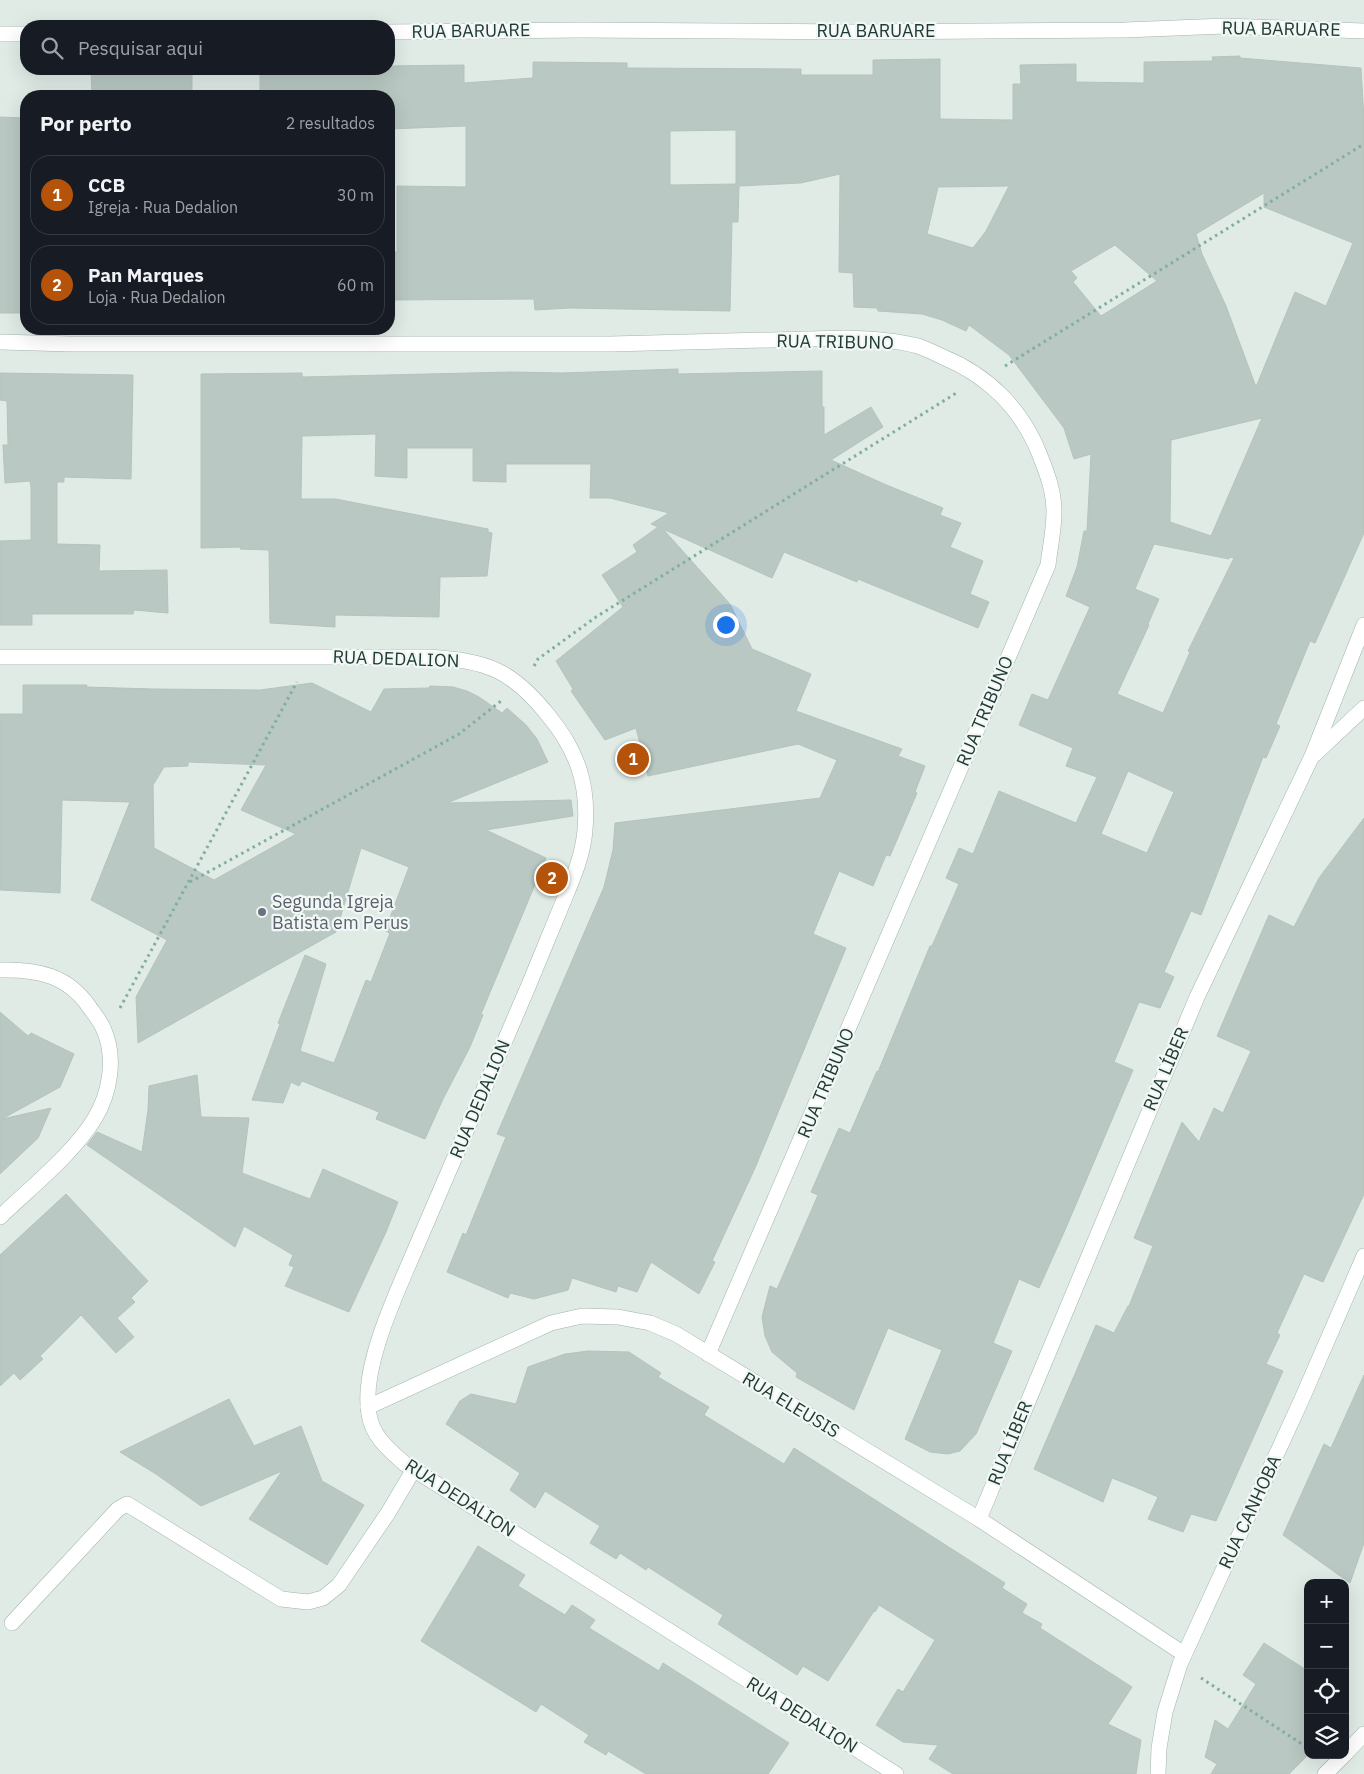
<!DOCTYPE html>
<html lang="pt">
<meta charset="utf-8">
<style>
:root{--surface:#171b24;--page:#242831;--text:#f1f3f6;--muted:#9ea1a6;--line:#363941;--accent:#b45309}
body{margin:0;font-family:"IBM Plex Sans",sans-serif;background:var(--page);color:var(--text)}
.controls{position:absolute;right:15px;bottom:15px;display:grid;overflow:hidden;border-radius:10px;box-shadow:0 5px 20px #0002}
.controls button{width:45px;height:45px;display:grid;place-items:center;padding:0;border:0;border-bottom:1px solid var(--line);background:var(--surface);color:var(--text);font:25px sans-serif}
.you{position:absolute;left:725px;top:624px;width:18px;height:18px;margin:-12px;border:4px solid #fff;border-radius:50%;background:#1a73e8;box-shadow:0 0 0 8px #1a73e833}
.badge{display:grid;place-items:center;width:32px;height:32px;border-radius:50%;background:var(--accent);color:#fff;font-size:16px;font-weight:700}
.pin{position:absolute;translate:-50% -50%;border:2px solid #fff;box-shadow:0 1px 5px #0006}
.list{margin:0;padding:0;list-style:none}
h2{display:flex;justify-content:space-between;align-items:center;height:65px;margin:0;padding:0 20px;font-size:21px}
h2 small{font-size:16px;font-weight:400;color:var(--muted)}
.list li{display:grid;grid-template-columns:32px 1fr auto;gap:15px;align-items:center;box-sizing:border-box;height:80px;margin:0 10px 10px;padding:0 10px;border:1px solid var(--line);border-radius:20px}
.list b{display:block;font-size:19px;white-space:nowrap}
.list p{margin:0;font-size:16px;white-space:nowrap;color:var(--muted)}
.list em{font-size:16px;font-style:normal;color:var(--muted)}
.icon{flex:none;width:28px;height:28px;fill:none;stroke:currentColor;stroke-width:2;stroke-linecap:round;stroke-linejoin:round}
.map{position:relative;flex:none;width:1364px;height:1774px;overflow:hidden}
.search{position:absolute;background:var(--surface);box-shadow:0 5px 20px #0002;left:20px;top:20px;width:375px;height:55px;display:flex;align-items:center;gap:12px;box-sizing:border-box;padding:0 18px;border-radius:20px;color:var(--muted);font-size:19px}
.panel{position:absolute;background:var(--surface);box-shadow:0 5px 20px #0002;left:20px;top:90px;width:375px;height:245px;border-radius:20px}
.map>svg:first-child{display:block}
</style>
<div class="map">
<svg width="1364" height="1774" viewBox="0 0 1364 1774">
<rect width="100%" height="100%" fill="#e0ebe6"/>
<g fill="#b9c8c2" stroke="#b3c4bd" fill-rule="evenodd">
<path d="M1240 56V58L1361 68 1364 119V533L1315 643 1310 641 1276 724 1280 726 1266 758 1263 757 1201 915 1191 911 1164 972 1174 977 1160 1008 1139 1002 1114 1062 1133 1070 1065 1230 1039 1288 1019 1279 993 1343 1012 1351 976 1434 960 1451 948 1454 930 1452 905 1439 942 1350 888 1328 854 1410 796 1377 797 1373 772 1352 765 1336 762 1317 770 1286 777 1289 818 1195 811 1192 839 1128 850 1133 877 1071 878 1072 930 946H932L959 884 946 878 959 848 973 854 999 791 1076 823 1097 777 1066 766 1073 748 1019 725 1032 694 1048 700 1090 607 1066 596 1077 567 1084 531H1087L1091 454 1074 459 1064 428 1009 355 969 325 966 331 942 320 922 314 878 311 877 308 854 307 853 273 839 272 840 174 801 183 739 186 738 222H732L730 311 569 308 535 310 534 299 389 300V252H397V186L466 187V126L389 129V96H260V69H389V66L464 65V83L533 78V62L627 63V68L801 69V75H873V60L940 59V119L1013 120V84H1021L1020 65 1076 64V82L1144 83V62L1213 61 1212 57ZM736 130V184L670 185V131ZM1009 186 986 231 973 248 927 234 938 187ZM1264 193V207L1353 243 1326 306 1295 292 1256 387 1226 306 1202 254 1196 234ZM1115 245 1157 281 1101 316 1073 282 1077 278 1071 271ZM1262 418 1211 536 1170 522 1171 440ZM1154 544 1229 559V557L1234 558 1188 651 1190 652 1163 713 1117 694 1149 625 1148 624 1159 599 1135 589ZM1128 771 1174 792 1147 853 1101 834Z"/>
<polygon points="91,69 192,69 192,96 92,96"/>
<polygon points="0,117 26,118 26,313 0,313"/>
<polygon points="678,369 678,374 822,371 822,407 824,407 824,435 871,407 883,427 831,460 884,484 943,508 940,515 961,523 950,547 983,561 970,594 989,602 978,628 858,579 857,582 784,552 772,578 663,529 730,604 752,649 811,674 796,711 902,749 898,756 925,766 915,792 917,793 890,856 886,855 873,886 839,871 813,934 846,948 755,1168 712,1261 715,1262 699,1294 651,1262 637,1292 618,1286 616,1292 572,1278 568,1290 534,1299 510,1293 508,1298 447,1272 463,1233 466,1235 506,1137 497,1134 604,887 613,850 615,823 820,798 837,760 798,744 648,776 636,728 605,740 571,691 573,689 556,661 623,607 602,575 637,552 633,545 658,527 651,524 669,513 610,498 590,498 591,464 506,464 506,482 473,481 473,448 407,448 407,478 375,476 376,434 302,436 301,499 336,499 488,529 488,532 492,533 487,576 440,577 439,617 335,615 335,627 270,623 269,550 240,549 241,547 201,548 201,374 302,373 302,377 511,372 562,373"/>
<polygon points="0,373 133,375 131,479 64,477 64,482 57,482 57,544 100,545 99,571 167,570 168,613 134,610 133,614 32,614 32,625 0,625 0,541 31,540 31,487 30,481 5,483 3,445 8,445 7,401 0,400"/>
<path d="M312 683 371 712 384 689 429 688 430 686 453 687 467 691 479 697 502 713 507 708 526 725 537 739 548 762 447 803 571 800 573 816 486 830 546 858 481 1014 483 1015 470 1047 443 1099 425 1139 376 1119 379 1112 302 1081 299 1086 291 1082 283 1103 252 1100 280 1024 278 1023 305 955 326 964 300 1051 334 1063 366 980 371 982 390 933 385 931 409 867 361 848 336 932 138 1043 136 997 167 940 91 900 130 802 62 800 60 893 0 890V714H23V685H87L86 687 153 689 260 690ZM188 762 266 765 241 810 296 834 214 880 154 848 153 785 164 767 188 766Z"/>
<polygon points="1364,818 1364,1194 1323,1282 1304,1274 1277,1333 1280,1335 1266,1364 1283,1371 1216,1521 1191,1514 1183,1532 1148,1519 1158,1497 1135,1487 1112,1478 1103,1502 1034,1469 1096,1325 1114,1333 1128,1306 1129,1306 1153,1246 1134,1238 1182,1122 1199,1142 1214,1108 1223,1113 1251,1051 1217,1036 1269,915 1294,927 1319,878"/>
<polygon points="0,1012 28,1036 31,1033 74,1054 60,1087 2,1119 51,1108 38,1138 0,1174"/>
<polygon points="197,1075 201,1117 249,1118 242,1173 310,1199 323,1169 398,1202 386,1232 349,1312 285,1286 294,1267 289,1265 293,1255 244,1226 235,1247 87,1145 97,1132 142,1152 148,1110 149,1086"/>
<polygon points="66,1194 148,1281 131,1298 135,1302 117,1318 134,1337 116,1353 81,1315 40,1356 43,1359 20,1380 14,1373 0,1386 0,1255"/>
<polygon points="588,1351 629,1352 661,1373 658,1377 709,1407 704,1415 730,1431 784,1464 794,1448 1005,1583 1002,1588 1027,1604 1022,1613 1042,1624 1040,1628 1132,1687 1108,1724 1141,1740 1136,1774 953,1774 929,1759 938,1745 903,1742 876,1725 898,1689 903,1692 935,1640 879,1605 875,1612 874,1611 828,1681 803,1666 797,1675 718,1624 723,1615 648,1567 646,1570 620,1553 616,1559 590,1543 600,1526 545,1491 535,1508 510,1490 520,1473 446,1424 460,1401 471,1394 516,1404 528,1367 565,1354"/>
<polygon points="1364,1375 1364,1543 1350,1583 1283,1535 1324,1444 1331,1448"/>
<polygon points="229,1399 254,1446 301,1426 322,1481 364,1505 327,1565 249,1519 282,1471 201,1506 156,1474 120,1452"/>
<polygon points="478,1546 525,1575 518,1586 565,1615 572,1605 595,1620 589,1628 659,1671 663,1663 789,1743 768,1774 646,1774 608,1751 606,1755 584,1742 589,1735 541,1704 536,1712 421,1641"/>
<polygon points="1264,1643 1308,1671 1308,1755 1289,1774 1211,1774 1217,1764 1205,1757 1215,1720 1228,1729 1256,1684 1243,1675"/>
</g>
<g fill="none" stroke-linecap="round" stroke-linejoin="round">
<defs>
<g id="street">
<polyline points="389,32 581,30 855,32 1125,30 1225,26 1364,31"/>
<polyline points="0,34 26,34"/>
<path d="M0 342 70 344H611L846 338C870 339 894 340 918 346 926 349 935 353 943 357 987 375 1021 408 1039 453 1047 473 1054 491 1054 512 1054 530 1050 548 1048 565L708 1354"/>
<path d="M0 657H429C487 661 511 669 548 715 577 750 589 784 585 830 583 857 571 883 561 907 550 934 539 960 528 987 489 1078 450 1168 411 1259 393 1301 361 1370 369 1414 372 1436 389 1450 405 1464L896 1774"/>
<polyline points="1315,754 1364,708"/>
<path d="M0 970C37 969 68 975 90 1008 95 1015 101 1022 104 1030 116 1058 110 1093 95 1118 75 1152 29 1189 0 1217"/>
<polyline points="368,1407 551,1323 582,1316 618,1317 650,1323 676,1334 979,1519 1184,1654"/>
<polyline points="979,1519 1197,997 1312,756 1364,625"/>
<polyline points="12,1623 118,1509 127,1504 281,1599 308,1602 323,1598 339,1585 388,1513 414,1469"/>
<polyline points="1345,1754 1364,1734"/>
<polyline points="1158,1774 1159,1748 1165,1712 1180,1664 1301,1401 1364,1256"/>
<polyline points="1325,1774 1344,1755"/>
</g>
</defs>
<use href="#street" stroke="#a3b3ad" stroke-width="16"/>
<g stroke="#81aea0" stroke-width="3" stroke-dasharray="2.5 4" stroke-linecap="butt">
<polyline points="1005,366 1364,144"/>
<polyline points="534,666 538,659 596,617 958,392"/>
<polyline points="190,882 459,734 501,701"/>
<polyline points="120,1008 297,682"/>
<polyline points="1201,1678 1308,1748"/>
</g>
<use href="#street" stroke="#fff" stroke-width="15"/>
</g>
<circle fill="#6b7280" stroke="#f1f7f4" stroke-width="2" cx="262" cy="912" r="5"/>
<g text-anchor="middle" stroke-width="4.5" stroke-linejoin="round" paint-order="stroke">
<g font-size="18" fill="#213b34" stroke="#f1f7f4">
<text transform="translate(1281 29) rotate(1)" y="6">RUA BARUARE</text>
<text transform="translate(471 31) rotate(-1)" y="6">RUA BARUARE</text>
<text x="876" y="37">RUA BARUARE</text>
<text transform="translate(835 342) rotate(1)" y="6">RUA TRIBUNO</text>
<text transform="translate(396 659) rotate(2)" y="6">RUA DEDALION</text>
<text transform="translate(985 711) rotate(-67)" y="6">RUA TRIBUNO</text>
<text transform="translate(1166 1069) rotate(-67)" y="6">RUA LÍBER</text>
<text transform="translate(826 1083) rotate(-67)" y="6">RUA TRIBUNO</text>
<text transform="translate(480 1099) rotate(-67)" y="6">RUA DEDALION</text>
<text transform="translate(791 1405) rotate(31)" y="6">RUA ELEUSIS</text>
<text transform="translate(1010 1443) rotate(-68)" y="6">RUA LÍBER</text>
<text transform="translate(460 1498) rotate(33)" y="6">RUA DEDALION</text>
<text transform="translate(1250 1512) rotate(-65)" y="6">RUA CANHOBA</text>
<text transform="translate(802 1715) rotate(32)" y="6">RUA DEDALION</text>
</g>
<g font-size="18" fill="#5b616d" stroke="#f1f7f4" text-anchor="start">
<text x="272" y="908">Segunda Igreja<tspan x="272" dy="21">Batista em Perus</tspan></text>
</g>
</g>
</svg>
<div class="controls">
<button>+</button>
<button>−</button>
<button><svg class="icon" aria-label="locate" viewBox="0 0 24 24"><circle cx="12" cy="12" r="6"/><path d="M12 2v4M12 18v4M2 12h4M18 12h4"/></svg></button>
<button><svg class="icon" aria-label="layers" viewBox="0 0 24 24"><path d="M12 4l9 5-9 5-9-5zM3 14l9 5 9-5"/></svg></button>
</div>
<div class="you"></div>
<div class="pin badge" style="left:633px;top:759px">1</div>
<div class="pin badge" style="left:552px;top:878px">2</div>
<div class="search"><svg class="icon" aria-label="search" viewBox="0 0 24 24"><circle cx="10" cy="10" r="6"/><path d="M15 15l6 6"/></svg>Pesquisar aqui</div>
<section class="panel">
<h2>Por perto<small>2 resultados</small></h2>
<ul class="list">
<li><span class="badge">1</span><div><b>CCB</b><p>Igreja · Rua Dedalion</p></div><em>30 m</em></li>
<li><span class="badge">2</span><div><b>Pan Marques</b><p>Loja · Rua Dedalion</p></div><em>60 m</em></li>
</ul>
</section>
</div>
